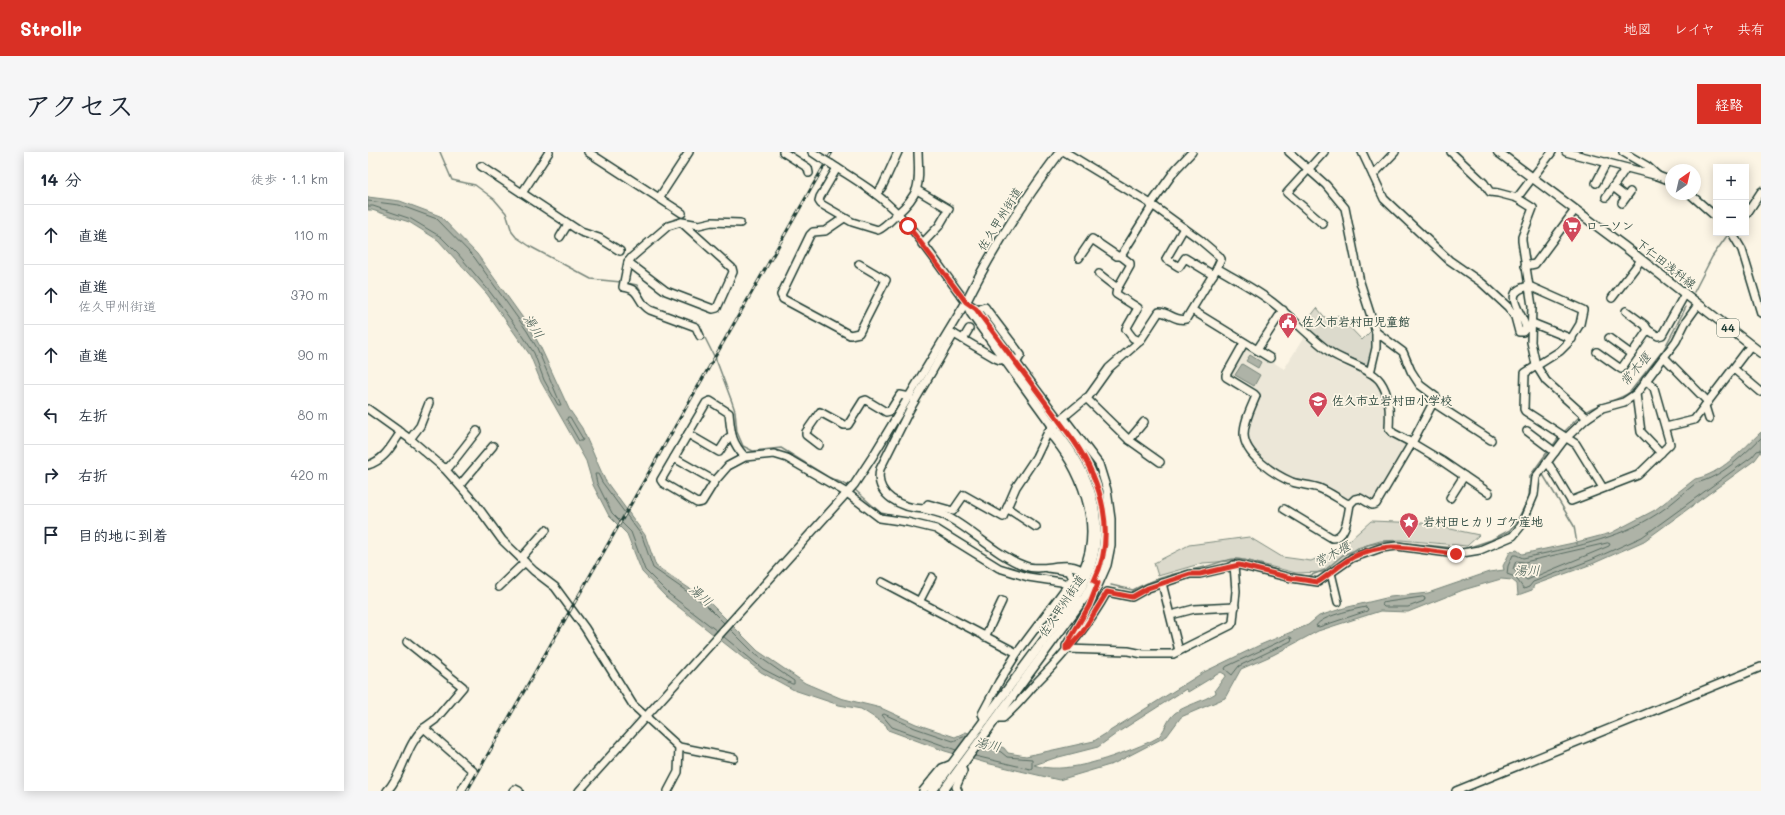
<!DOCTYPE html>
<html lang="ja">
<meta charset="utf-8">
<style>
:root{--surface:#fff;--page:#f6f6f7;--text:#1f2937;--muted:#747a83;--line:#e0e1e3;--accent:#d93025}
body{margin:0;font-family:Mali,"Klee One",sans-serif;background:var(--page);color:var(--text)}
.controls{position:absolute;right:12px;top:12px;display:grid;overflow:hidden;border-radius:0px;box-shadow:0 2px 10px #0003}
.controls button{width:36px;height:36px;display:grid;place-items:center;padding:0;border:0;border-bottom:1px solid var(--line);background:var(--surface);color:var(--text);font:20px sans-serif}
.compass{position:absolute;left:1297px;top:12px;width:36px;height:36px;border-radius:50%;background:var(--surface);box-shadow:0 2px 10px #0003;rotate:34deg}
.stop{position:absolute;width:12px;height:12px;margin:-9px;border:3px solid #d93025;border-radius:50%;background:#fff}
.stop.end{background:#d93025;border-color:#fff;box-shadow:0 1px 4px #0008}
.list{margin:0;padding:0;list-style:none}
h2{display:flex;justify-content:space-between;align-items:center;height:52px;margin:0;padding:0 16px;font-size:17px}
h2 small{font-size:13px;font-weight:400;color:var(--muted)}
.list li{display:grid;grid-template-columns:26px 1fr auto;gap:12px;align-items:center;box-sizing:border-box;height:60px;padding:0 16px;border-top:1px solid var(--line)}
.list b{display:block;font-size:15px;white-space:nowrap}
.list p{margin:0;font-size:13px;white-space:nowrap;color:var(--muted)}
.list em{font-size:13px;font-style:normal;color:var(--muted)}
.icon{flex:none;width:22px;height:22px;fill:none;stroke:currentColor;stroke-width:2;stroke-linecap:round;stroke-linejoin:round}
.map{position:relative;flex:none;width:1393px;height:639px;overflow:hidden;border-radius:0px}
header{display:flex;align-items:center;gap:24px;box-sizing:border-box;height:56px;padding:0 20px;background:var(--accent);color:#fff}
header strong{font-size:19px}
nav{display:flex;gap:22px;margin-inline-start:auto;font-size:14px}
.intro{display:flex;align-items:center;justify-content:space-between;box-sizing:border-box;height:96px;padding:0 24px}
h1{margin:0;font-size:28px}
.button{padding:10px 18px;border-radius:0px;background:var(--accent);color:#fff;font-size:14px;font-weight:700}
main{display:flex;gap:24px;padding:0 24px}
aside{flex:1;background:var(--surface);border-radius:0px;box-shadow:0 2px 10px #0003}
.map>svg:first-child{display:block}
</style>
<header>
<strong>Strollr</strong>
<nav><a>地図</a><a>レイヤ</a><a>共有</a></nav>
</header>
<div class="intro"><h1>アクセス</h1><a class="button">経路</a></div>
<main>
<aside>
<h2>14 分<small>徒歩 · 1.1 km</small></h2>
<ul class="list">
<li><svg class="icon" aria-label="ahead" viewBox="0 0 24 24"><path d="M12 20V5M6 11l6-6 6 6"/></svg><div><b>直進</b></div><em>110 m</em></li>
<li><svg class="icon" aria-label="ahead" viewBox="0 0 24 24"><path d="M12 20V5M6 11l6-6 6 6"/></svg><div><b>直進</b><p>佐久甲州街道</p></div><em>370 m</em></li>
<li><svg class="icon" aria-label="ahead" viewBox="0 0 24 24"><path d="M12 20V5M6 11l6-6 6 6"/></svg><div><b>直進</b></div><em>90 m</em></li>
<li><svg class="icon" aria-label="left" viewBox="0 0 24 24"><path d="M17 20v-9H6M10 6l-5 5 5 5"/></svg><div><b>左折</b></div><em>80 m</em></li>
<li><svg class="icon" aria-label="right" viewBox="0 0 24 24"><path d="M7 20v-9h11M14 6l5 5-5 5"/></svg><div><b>右折</b></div><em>420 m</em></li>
<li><svg class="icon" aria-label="arrive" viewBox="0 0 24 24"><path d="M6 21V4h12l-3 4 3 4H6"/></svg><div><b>目的地に到着</b></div></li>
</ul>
</aside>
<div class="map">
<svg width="1393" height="639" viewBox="0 0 1393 639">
<rect width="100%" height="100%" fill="#fcf5e5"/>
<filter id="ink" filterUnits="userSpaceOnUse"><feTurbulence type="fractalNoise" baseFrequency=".025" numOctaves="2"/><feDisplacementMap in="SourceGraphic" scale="8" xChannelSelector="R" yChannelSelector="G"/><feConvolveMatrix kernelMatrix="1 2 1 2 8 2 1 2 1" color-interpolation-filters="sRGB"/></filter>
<g filter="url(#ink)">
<polygon fill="#ece7d8" points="938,182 972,213 998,222 1009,230 1017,242 1019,274 1041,292 1007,348 991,343 978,347 957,335 922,325 890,306 883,297 878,283 880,270 890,242 860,224 878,193 916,217"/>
<g fill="#dcdacc" stroke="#7e8c80">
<polygon points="949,156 961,170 970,163 994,188 1006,176 1006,189 1001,214 967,199 936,173"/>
<polygon points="1003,369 1054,371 1111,383 1099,394 1033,388 1012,389 989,396 959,420 928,421 877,408 835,411 790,424 786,411 821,393 881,385 914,405 943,409 973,396"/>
</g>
<g fill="#aeb3a7" stroke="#758479" fill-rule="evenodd">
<path d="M0 45 32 49 72 64 109 102 162 176 172 194 201 257 214 276 237 328 277 383 288 414 340 449 390 499 437 531 472 546 513 556 548 572 587 585 598 580 636 596 640 601 658 604 726 589 836 520 892 493 940 473 951 464 976 456 1022 445 1060 441 1121 420 1136 418 1135 414 1142 400 1149 398 1154 402 1205 391 1243 381 1287 358 1327 327C1353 322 1374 298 1393 280V300L1387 308 1276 389 1224 412 1166 433 1164 438 1150 443 1149 432 1144 428 1133 427 1095 438 1040 460 1012 459 950 479 905 503 873 517 857 546 813 565 799 584 745 612 691 628 618 611 577 599 520 578 518 573 493 557 471 553 426 538 393 520 298 445 274 420 259 382 241 364 225 333 218 309 173 230 162 203 119 142 70 88 41 70 4 58H0ZM853 520 858 523 847 538 848 541C836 549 816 554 807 561 799 567 797 580 789 586 782 590 774 593 767 596 739 607 696 623 666 613L687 606 730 595 752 579 818 537 820 540Z"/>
<polygon points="882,203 893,210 890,216 878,209"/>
<polygon points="874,212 892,223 886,234 867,223"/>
</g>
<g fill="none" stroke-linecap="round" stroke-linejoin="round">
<g stroke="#586c62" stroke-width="1">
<polyline points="0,49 31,53 69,67 106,105 159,179 169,196 193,253 190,253 176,228 166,201 155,184 122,140 90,102 73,85 43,67 5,54 0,54"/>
<polygon points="200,265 202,265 215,287 214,289 211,289 199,268"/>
<path d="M1393 286C1374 304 1354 325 1328 331 1315 341 1303 353 1289 362 1249 388 1201 396 1155 406L1148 403H1145L1140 414 1139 422 1147 425 1156 437 1161 435 1165 430 1223 408 1274 385 1384 305 1389 299 1393 298"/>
<polygon points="1240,391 1242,392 1241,394 1159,428 1145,417 1148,409 1156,410"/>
<polygon points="1055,445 1057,446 1056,449 1040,455 1016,455 1014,453 1015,451"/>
<path d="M998 455 1000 457 999 459 951 475 948 474C953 464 987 457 998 455Z"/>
<polyline points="349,479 301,442 277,418 263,380 244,361 229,331 227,322 230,322 234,330 274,384 285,416 337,452 356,471"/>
<polyline points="356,485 395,517 424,532 426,532 426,529 387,502 362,477"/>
<polygon points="922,485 924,486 923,489 871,514 864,523 857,517 858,515"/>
<polyline points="588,598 524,575 514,563 516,562 547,576 585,589 598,584"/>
<polyline points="607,604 662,617 664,616 664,607 639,605 633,600 616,592"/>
</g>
<g stroke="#758479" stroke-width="1.5">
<polyline points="72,0 84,28 107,33 126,47 138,61 144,80 148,85 163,95 223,127 253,130"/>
<polyline points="1378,56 1393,34"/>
<polyline points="259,131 269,133 278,149 285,155"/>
<polyline points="1326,140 1344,105 1361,81"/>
<polyline points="301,162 328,171"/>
<polyline points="331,174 349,210 364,250 367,259 369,280 375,294 385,299 413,296 460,325 481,334"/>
<path d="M1217 260C1231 250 1249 250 1262 240L1296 197 1318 155"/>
<polyline points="1195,281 1212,264"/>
<polyline points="1184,295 1191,285"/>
<polyline points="1174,321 1206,374 1209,392"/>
<polyline points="486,337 513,361 554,370"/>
<polyline points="922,422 941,424 957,418 975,403 1000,393 1019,389 1096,397 1123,388 1142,378 1150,367 1161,345 1162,324 1180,299"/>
<polyline points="673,424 699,427"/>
<path d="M743 433 765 438C786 426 809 421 832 416 845 414 855 407 868 407 884 408 901 416 916 421"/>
</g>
<defs>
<g id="minor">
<polyline points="220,0 314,61"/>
<polyline points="415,0 440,16 441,21"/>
<polyline points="444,0 453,6"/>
<path d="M697 0 783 52 831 87 851 104 853 107 849 116C867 127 887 137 904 150 925 166 943 187 965 202 978 210 1003 217 1012 229 1022 243 1022 260 1021 276L1025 281 1044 291 1008 352 1004 353 992 346 987 347 982 352 978 351C969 346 961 340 951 336 943 333 933 333 924 330 907 323 876 303 876 282 876 269 883 256 888 244L886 242 858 225V223L876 191"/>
<polyline points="921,0 958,33 977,56 992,130 1008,180 1008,196 1002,221"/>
<path d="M994 0 1016 47 1081 108 1114 131 1140 155 1147 165 1151 180H1155L1158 176C1154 159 1132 140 1161 134L1215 158 1212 172 1201 190 1192 199 1157 221 1156 257 1157 259 1208 292 1235 336"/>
<polyline points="1083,0 1116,31 1122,40 1130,41 1149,46"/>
<polyline points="1184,0 1149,46 1165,56 1154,85 1154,89 1164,154 1163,190 1168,213 1178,229 1219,266"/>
<polyline points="1198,0 1290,24 1303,29"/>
<polyline points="1255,0 1279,14 1290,24"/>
<polyline points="113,14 213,80 231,86 252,99"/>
<path d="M469 16 452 45 451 49 453 52 484 70 510 78C517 75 523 68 529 62 554 40 551 31 550 0"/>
<polyline points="1005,23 1027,0"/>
<polyline points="1228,31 1239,10"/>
<polyline points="1245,35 1258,45"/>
<polyline points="549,38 581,57 571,74 554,92"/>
<polyline points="154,41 181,0"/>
<polyline points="508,42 514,35 530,0"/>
<polyline points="1322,42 1348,65"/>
<polyline points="1238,45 1258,16"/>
<polyline points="291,46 321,0"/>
<polyline points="1254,51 1262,40"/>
<polyline points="1378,63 1393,40"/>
<polyline points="476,66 457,79 445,80 442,83 413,143 415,147 482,183 491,181 518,128 491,112"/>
<polygon points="313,70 364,116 365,120 349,156 345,157 298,139 260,110 264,105 300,74"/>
<polyline points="314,70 331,73 344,70 372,71"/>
<polyline points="955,72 919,41 956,0"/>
<polyline points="816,76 798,107 811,115 817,106 845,123"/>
<polyline points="1364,81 1374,98 1393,161"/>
<polyline points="192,85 200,72"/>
<polyline points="711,106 724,87 749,104 753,104"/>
<path d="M260 110 255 135C274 137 268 150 282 158L328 175 332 184"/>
<polyline points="1157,114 1167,112 1207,58"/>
<polyline points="731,122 749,136"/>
<polyline points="1244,146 1273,108"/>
<polyline points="614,156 617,155 619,158 653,203 648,211"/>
<polyline points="824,158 902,206"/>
<polyline points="1258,159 1277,173 1280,178"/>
<polyline points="1164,171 1204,187"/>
<path d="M581 179 586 182 542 257 512 317C506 344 534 356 556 357L560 352 585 359 596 343 635 365 648 335 668 305 680 280 685 274 721 244 741 216 772 189 791 160C800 160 809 170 818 167L849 116"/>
<polyline points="1008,180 1035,200 1043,219 1052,233 1068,245 1044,291 1074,309 1121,341"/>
<polyline points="586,182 627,206 632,208 635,206"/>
<polyline points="1241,186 1263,202"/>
<polyline points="595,187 601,177"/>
<polyline points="772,189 765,186 758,177 770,156 748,142 749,137 762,114 762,111 753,104 783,56 783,52 808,17 824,0"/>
<polyline points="889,198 915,158"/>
<polyline points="1229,200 1253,217 1280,178 1290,184 1294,183 1317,142"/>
<polyline points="1296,205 1340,250"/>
<polyline points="1366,217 1393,240"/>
<polyline points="1268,242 1273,280 1293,301"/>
<polyline points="718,246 761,288 792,310"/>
<polyline points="1066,251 1123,288"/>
<polyline points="1337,254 1341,267"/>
<polyline points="0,257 42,287 76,316 107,351 134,388 166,419 187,435 217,476 265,553 277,564 311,595 366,606"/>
<polyline points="696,266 731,312 739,338 743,367 743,393 739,413 721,454 698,494 698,497 760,499 775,502 805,502 863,473 865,470 868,439 866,413"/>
<polyline points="1298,275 1326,268 1383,193"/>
<polyline points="1159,279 1187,300"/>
<path d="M680 280C712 315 736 372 715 418"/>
<polyline points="320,282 351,300 360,286 364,284"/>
<polyline points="42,287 52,274 61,251"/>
<polyline points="761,288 776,270"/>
<polyline points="451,293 438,283 438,280 452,260 476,273 480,273 495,249 498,248 518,260 522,259 532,243 542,245"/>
<path d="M377 305C363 290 363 281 361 261L342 249 338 251 293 328 295 331 329 351 334 350 347 329 360 314 377 305 406 302 419 306 479 341 512 366 539 370 568 377 631 416 660 425 693 430 700 433 704 426 700 419 680 416"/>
<polyline points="306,306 347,329"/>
<polyline points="1178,311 1182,314 1203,349 1270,323 1302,292 1286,236 1278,228"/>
<path d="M0 313C17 308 23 294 33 280"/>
<polyline points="76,316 81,315 109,279"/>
<polyline points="92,333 125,294"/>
<polyline points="1082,346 1096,324"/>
<polyline points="639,356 668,375"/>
<path d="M556 357C562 359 570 360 576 363 604 377 627 403 657 414 676 421 701 406 716 420L715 429"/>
<path d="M916 357 964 386C978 387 980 363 982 352"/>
<polyline points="153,406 178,378"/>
<polyline points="963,421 970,450"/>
<polyline points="514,430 649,501 631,530 614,562 617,568"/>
<polyline points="794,431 811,499"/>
<polyline points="131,435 157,410"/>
<polyline points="551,450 564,425"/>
<polyline points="803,463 826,457 867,455"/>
<polyline points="617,485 634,449"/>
<polyline points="39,490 95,535 67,568 56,576"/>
<polyline points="649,501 700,433 709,436"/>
<path d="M629 566H635C648 555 658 542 669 530 697 502 720 474 739 440L764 445 780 436 822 422H832L871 413 923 426 950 430 984 406 1013 396 1029 394 1088 402 1112 398 1145 384 1153 374 1166 343 1168 325 1196 288 1219 266 1234 256 1256 250 1268 242 1308 189 1317 171 1330 153"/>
<path d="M19 639C36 621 37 594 56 576L105 619 93 639"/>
<polyline points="145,639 147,637 151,639"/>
<path d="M211 639 486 333 505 304 598 150C574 119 553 84 525 57 506 38 484 26 463 12"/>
<polyline points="300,639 310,620 311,595"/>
<polyline points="555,639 574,616 584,612"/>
<polyline points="590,639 588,635 595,619 593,615"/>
<polyline points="1088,639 1393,515"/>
</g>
<g id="major">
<polyline points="1130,0 1257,95 1393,201"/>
<path d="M564 639 708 445C739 395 733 343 700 295L603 161 598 150C624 97 657 47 692 0"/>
<path d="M575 639 717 445C748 392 740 338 706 289L608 157 598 151"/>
</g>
</defs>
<use href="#minor" stroke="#1f3d34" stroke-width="10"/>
<use href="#major" stroke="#1f3d34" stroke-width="11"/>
<use href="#minor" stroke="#fcf5e5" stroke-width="7"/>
<use href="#major" stroke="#fcf5e5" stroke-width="8"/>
<defs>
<polyline id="rail" points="99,639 464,0"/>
</defs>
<use href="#rail" stroke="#1f3d34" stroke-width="3"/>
<use href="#rail" stroke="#fcf5e5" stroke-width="1.5" stroke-dasharray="4.5" stroke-linecap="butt"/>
<defs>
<polyline id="minor-bridge" points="453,6 463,12"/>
</defs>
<use href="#minor-bridge" stroke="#1f3d34" stroke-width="10" stroke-linecap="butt"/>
<use href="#minor-bridge" stroke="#fcf5e5" stroke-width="7"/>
</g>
</g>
<g fill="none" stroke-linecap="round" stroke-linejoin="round" filter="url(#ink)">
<path stroke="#d93025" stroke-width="5" d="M540 74 598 150 608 157 706 289C734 330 749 383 726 429L730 431 721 454 698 494V497L701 496 714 481 739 440 764 445 780 436 822 422H832L871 413 923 426 950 430C962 422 973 412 985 405 1023 386 1050 399 1088 402"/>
</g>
<defs>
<symbol id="supermarket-pin" viewBox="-11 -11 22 30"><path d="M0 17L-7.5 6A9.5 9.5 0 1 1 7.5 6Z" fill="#d1495b" stroke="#fcf5e5"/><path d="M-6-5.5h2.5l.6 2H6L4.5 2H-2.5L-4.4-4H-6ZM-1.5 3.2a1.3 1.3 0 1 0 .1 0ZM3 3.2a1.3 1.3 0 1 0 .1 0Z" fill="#fff"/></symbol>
<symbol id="civic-pin" viewBox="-11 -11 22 30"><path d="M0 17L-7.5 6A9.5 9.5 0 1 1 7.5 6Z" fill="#d1495b" stroke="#fcf5e5"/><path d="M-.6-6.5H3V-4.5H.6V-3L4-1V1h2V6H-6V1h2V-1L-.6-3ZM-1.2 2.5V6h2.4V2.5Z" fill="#fff"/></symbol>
<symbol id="school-pin" viewBox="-11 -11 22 30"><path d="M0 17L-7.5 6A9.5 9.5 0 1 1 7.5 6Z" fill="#d1495b" stroke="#fcf5e5"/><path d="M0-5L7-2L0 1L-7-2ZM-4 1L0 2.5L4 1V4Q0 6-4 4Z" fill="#fff"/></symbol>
<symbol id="sight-pin" viewBox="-11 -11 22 30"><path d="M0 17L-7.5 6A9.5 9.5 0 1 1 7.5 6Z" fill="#d1495b" stroke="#fcf5e5"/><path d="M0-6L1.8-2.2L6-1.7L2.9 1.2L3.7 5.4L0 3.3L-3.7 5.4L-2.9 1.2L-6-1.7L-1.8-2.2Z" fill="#fff"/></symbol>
</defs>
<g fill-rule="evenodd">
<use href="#supermarket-pin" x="1193" y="63" width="22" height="30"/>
<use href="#civic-pin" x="909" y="159" width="22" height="30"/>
<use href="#school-pin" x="939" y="238" width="22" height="30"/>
<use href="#sight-pin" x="1030" y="359" width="22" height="30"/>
</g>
<g text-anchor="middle" stroke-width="3.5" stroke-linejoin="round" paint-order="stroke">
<rect fill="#fcf5e5" stroke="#617469" stroke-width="1" x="1349" y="167" width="22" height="18" rx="3"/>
<g font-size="11" font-weight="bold" fill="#1f3d34">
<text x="1360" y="180">44</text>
</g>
<g font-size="12" fill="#1f3d34" stroke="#fcf5e5">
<text transform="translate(632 67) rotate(-58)" y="4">佐久甲州街道</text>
<text transform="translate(1298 112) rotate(38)" y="4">下仁田浅科線</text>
<text transform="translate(694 454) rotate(-56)" y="4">佐久甲州街道</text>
</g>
<g font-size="12" font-weight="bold" fill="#1f3d34" stroke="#fcf5e5" text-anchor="start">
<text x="1218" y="78">ローソン</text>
<text x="934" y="174">佐久市岩村田児童館</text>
<text x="964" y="253">佐久市立岩村田小学校</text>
<text x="1055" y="374">岩村田ヒカリゴケ産地</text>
</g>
<g font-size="13" font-style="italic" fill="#435a51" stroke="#fcf5e5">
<text transform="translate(166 174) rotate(57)" y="5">湯川</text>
<text transform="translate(1267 217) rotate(-49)" y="5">常木堰</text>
<text transform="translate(964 402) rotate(-29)" y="5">常木堰</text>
<text x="1159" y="423">湯川</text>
<text transform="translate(333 443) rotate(41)" y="5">湯川</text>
<text transform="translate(620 592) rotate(13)" y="5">湯川</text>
</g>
</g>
</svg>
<div class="controls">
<button>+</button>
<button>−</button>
</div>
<svg class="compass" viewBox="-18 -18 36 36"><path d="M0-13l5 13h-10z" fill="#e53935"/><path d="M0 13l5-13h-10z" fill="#747a83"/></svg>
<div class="stop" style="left:540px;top:74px"></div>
<div class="stop end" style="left:1088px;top:402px"></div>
</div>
</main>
